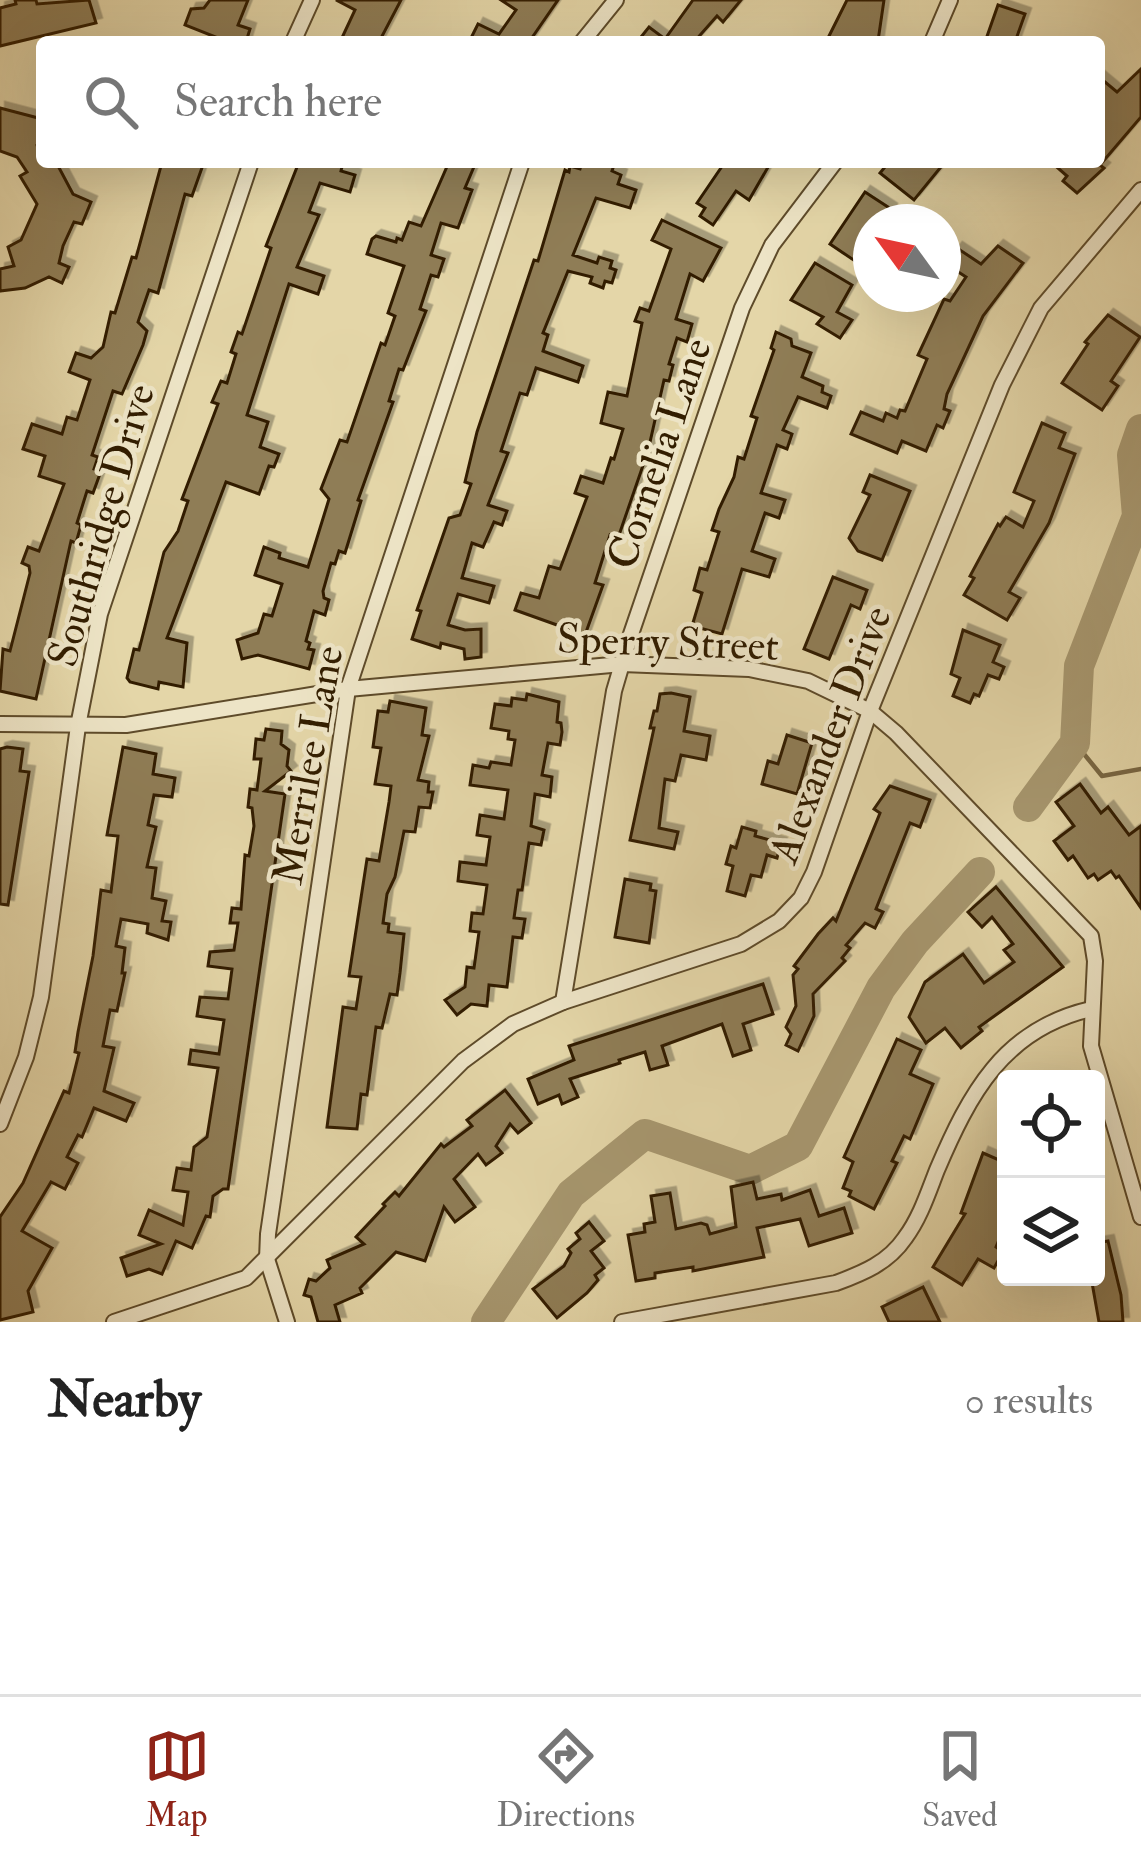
<!DOCTYPE html>
<style>
:root{--surface:#fff;--page:#f6f6f6;--text:#222;--muted:#767676;--line:#e0e0e0;--accent:#8f2418}
body{margin:0;font-family:"IM FELL Double Pica",serif;background:var(--page);color:var(--text)}
.controls{position:absolute;right:36px;bottom:36px;display:grid;overflow:hidden;border-radius:12px;box-shadow:0 12px 48px #0002}
.controls button{width:108px;height:108px;display:grid;place-items:center;padding:0;border:0;border-bottom:3px solid var(--line);background:var(--surface);color:var(--text);font:60px sans-serif}
.compass{position:absolute;left:853px;top:204px;width:108px;height:108px;border-radius:50%;background:var(--surface);box-shadow:0 12px 48px #0002;rotate:303deg}
.list{margin:0;padding:0;list-style:none}
h2{display:flex;justify-content:space-between;align-items:center;height:156px;margin:0;padding:0 48px;font-size:51px}
h2 small{font-size:39px;font-weight:400;color:var(--muted)}
.icon{flex:none;width:66px;height:66px;fill:none;stroke:currentColor;stroke-width:2;stroke-linecap:round;stroke-linejoin:round}
.map{position:relative;flex:none;width:1141px;height:1322px;overflow:hidden}
.search{position:absolute;background:var(--surface);box-shadow:0 12px 48px #0002;left:36px;right:36px;top:36px;height:132px;display:flex;align-items:center;gap:30px;box-sizing:border-box;padding:0 42px;border-radius:12px;color:var(--muted);font-size:45px}
.sheet{height:372px;background:var(--surface)}
nav{display:flex;justify-content:space-around;align-items:center;box-sizing:border-box;height:168px;border-top:3px solid var(--line);background:var(--surface);font-size:33px;color:var(--muted)}
nav a{display:grid;justify-items:center;gap:6px}
nav .on{color:var(--accent)}
.map>svg:first-child{display:block}
</style>
<div class="map">
<svg width="1141" height="1322" viewBox="0 0 1141 1322">
<defs>
<filter id="shadow"><feDropShadow dx="5.5" dy="-5.5" stdDeviation="0" flood-color="#0004"/></filter>
</defs>
<rect width="100%" height="100%" fill="#e4d6a8"/>
<filter id="stains"><feTurbulence type="fractalNoise" baseFrequency=".00167" numOctaves="4"/><feColorMatrix values="0 0 0 0 .2 0 0 0 0 .09 0 0 0 0 .02 0 0 0 .5 -.17"/></filter>
<radialGradient id="worn" r=".72"><stop offset=".6" stop-color="#630" stop-opacity="0"/><stop offset="1" stop-color="#630" stop-opacity=".3"/></radialGradient>
<g fill="none" stroke-linecap="round" stroke-linejoin="round">
<polyline stroke="#786643" stroke-width="4.5" points="1075,743 1102,776 1141,769"/>
<g stroke="#a7976f" stroke-width="30">
<polyline points="1028,807 1075,743 1079,666 1137,516 1132,455 1141,429"/>
<polyline points="486,1322 571,1194 645,1134 750,1170 798,1146 881,988 915,942 980,872"/>
</g>
</g>
<g fill="#8f7d57" stroke="#321d00" stroke-width="3" filter="url(#shadow)">
<polygon points="15,0 36,0 37,4 89,0 96,23 0,46 0,8 16,4"/>
<polygon points="210,0 248,0 238,25 250,29 246,42 228,42 185,25 191,9 204,8"/>
<polygon points="336,0 401,0 379,42 340,42 355,10"/>
<polygon points="501,0 558,0 529,42 469,42 478,24 499,34 516,10"/>
<polygon points="693,0 741,0 723,22 717,16 694,42 637,42 649,27 665,39"/>
<polygon points="847,0 884,0 878,41 826,42"/>
<polygon points="998,5 1025,14 1015,42 985,42"/>
<polygon points="1141,69 1141,117 1100,165 1104,168 1077,193 1063,181 1067,176 1051,162 1099,164 1099,77 1117,92"/>
<polygon points="0,108 42,119 42,138 37,145 42,162 56,162 73,194 91,202 82,224 74,222 63,246 59,263 69,267 62,283 49,277 25,288 0,291 0,269 14,266 8,247 21,240 37,204 20,176 27,172 17,157 0,151"/>
<polygon points="162,162 204,162 192,196 185,194 158,293 149,290 138,322 147,331 143,345 122,394 113,391 92,455 98,457 94,469 101,471 93,493 87,491 77,523 81,525 76,543 71,541 36,699 0,691 3,649 10,651 30,573 29,566 22,563 28,547 39,551 64,484 39,476 45,456 23,449 32,424 62,434 67,417 77,420 90,380 69,372 76,353 91,358 103,347 111,312 115,313 132,257 136,258"/>
<polygon points="299,162 343,162 341,171 355,175 350,192 320,183 309,212 319,215 297,267 324,276 318,294 289,284 247,415 268,422 260,447 279,454 274,467 269,466 259,494 226,482 167,638 187,643 183,687 159,682 158,689 130,682 127,678 134,649 139,650 164,552 178,531 188,501 182,499 218,404 212,402 221,381 227,383 236,354 231,352 238,332 242,334 271,248 266,246"/>
<polygon points="449,162 476,162 465,188 472,190 458,228 441,223 431,255 444,259 438,277 431,275 420,309 426,311 403,370 399,369 389,401 393,402 358,500 361,501 345,553 339,551 335,564 331,563 323,591 324,598 329,600 325,615 314,611 306,641 310,643 308,649 314,650 309,669 258,655 242,659 237,640 258,633 264,614 272,616 282,584 255,575 264,547 280,553 279,558 308,567 329,499 321,489 326,476 340,440 347,442 381,343 385,345 395,316 388,313 404,266 367,254 372,239 376,236 396,242 397,238 402,240 409,222 421,226"/>
<polygon points="582,162 615,162 612,171 621,175 618,184 636,190 630,208 596,198 573,255 597,263 599,257 612,261 610,268 616,270 612,283 605,281 603,288 590,283 592,277 568,271 543,333 548,335 543,351 583,366 578,382 536,368 527,395 520,393 501,451 508,453 488,505 507,511 502,525 494,522 483,547 472,543 462,578 494,586 489,603 458,594 448,625 465,630 481,629 481,657 465,659 464,649 441,643 440,648 412,639 421,611 417,610 449,518 460,515 471,484 465,482 477,432 534,260 538,261 565,170 569,172 570,166 580,169"/>
<polygon points="725,162 771,162 749,200 736,191 713,225 700,216 705,208 697,203"/>
<polygon points="889,162 945,162 914,200 880,173"/>
<polygon points="865,192 891,209 883,222 871,222 871,242 858,263 830,244"/>
<polygon points="662,220 721,248 703,281 690,274 676,319 692,324 687,342 677,338 669,364 673,365 669,381 664,380 648,451 618,538 610,535 595,583 603,585 585,635 515,610 521,593 539,598 549,566 560,569 587,497 575,493 581,476 603,483 611,458 614,459 623,429 601,423 608,392 627,396 642,323 635,321 640,308 649,311 671,249 652,240"/>
<polygon points="998,246 1023,263 983,316 947,394 944,409 950,411 943,428 937,425 926,451 902,441 897,453 851,434 861,412 883,421 886,413 897,418 900,410 905,411 927,359 918,355 944,299 950,301 966,277 946,264 957,248 981,264"/>
<polygon points="815,263 852,285 837,312 852,320 840,338 817,324 823,317 791,300"/>
<polygon points="1108,315 1140,337 1111,381 1118,386 1102,410 1062,383 1088,344 1085,342"/>
<polygon points="776,332 791,339 792,346 811,353 802,377 823,386 822,392 831,396 827,408 798,397 783,430 792,434 787,449 777,445 761,493 785,500 779,518 765,513 752,551 775,559 769,577 742,569 722,634 692,626 702,593 694,590 700,568 707,570 719,532 712,530 719,509 734,477 738,457 744,459 757,418 751,416 774,350 771,348"/>
<polygon points="1042,423 1065,433 1059,448 1075,454 1049,523 1009,592 1020,598 1007,620 964,595 974,578 970,576 998,524 1000,526 1006,517 1023,527 1034,501 1014,492"/>
<polygon points="870,475 910,491 882,560 858,551 849,538 870,495 863,492"/>
<polygon points="833,577 867,590 860,609 851,605 829,659 804,649"/>
<polygon points="963,630 1000,645 993,662 1004,667 999,679 988,675 979,696 974,694 970,703 953,696 960,678 951,674"/>
<polygon points="671,693 690,697 684,731 710,736 706,760 681,755 675,781 665,779 659,828 678,832 674,849 630,840 654,728 650,728 654,711 657,711 660,694"/>
<polygon points="527,694 559,702 557,722 561,723 562,732 560,745 548,743 542,775 552,777 550,797 535,794 531,826 544,830 541,845 529,843 522,890 518,890 514,918 525,919 522,938 513,937 507,987 489,985 487,1006 471,1004 457,1015 445,1000 465,987 467,967 474,968 479,932 470,931 472,913 483,914 487,885 458,881 460,862 486,865 490,837 477,835 480,815 504,819 508,790 470,785 473,765 489,768 491,762 511,765 515,740 508,739 509,731 491,728 495,704 511,706 512,698 526,700"/>
<polygon points="390,701 426,708 422,735 429,736 418,780 429,782 428,792 433,792 430,808 419,807 415,832 404,831 395,877 387,894 383,923 389,924 388,932 404,934 400,973 397,995 390,994 382,1028 376,1027 367,1095 361,1094 357,1129 327,1127 343,1007 356,1009 361,977 349,976 367,859 379,861 389,802 391,786 375,784 381,748 373,747 378,711 388,712"/>
<polygon points="266,729 282,731 281,744 289,750 287,766 291,771 265,791 285,794 228,1189 223,1189 213,1196 210,1217 206,1216 192,1248 176,1241 162,1274 149,1269 127,1276 121,1258 161,1244 139,1235 149,1210 183,1225 188,1192 173,1190 177,1168 191,1170 194,1147 207,1137 218,1068 189,1064 191,1050 219,1054 224,1020 197,1016 200,997 228,999 232,969 208,966 210,952 234,950 238,923 230,923 232,908 241,909 245,855 249,856 254,826 252,808 248,807 250,789 257,790 261,759 254,759 256,739 264,740"/>
<polygon points="787,735 812,743 797,794 762,784 768,761 778,764"/>
<polygon points="7,747 23,749 20,771 29,772 8,905 0,904 0,749"/>
<polygon points="123,747 156,754 153,774 175,778 172,797 154,795 148,825 156,827 147,867 156,868 152,898 166,901 162,921 171,922 168,940 147,933 148,924 121,919 116,946 125,948 122,973 125,973 117,1011 110,1010 103,1046 114,1048 104,1091 134,1103 126,1121 94,1108 82,1137 78,1135 67,1157 78,1163 65,1189 51,1182 22,1231 52,1248 28,1291 33,1312 0,1320 0,1217 23,1183 64,1091 69,1093 79,1053 75,1052 78,1032 93,956 101,890 111,892 118,836 107,835"/>
<polygon points="1080,784 1101,813 1108,807 1129,835 1141,826 1141,908 1119,876 1116,878 1111,871 1098,880 1094,874 1088,878 1073,856 1068,860 1054,841 1074,826 1056,802"/>
<polygon points="890,786 930,800 920,827 910,823 876,909 883,912 875,928 865,923 846,945 850,948 842,958 845,961 813,994 814,1016 798,1051 786,1045 791,1034 786,1027 796,1006 793,975 798,969 794,966 818,934 833,918 836,921 880,813 874,809"/>
<polygon points="742,827 756,831 755,836 781,843 777,858 767,855 761,877 751,875 745,896 727,891 733,866 726,864 731,846 736,848"/>
<polygon points="625,879 651,884 650,890 656,891 649,943 615,937"/>
<polygon points="996,887 1063,967 979,1027 982,1031 961,1048 945,1028 926,1043 909,1017 925,982 963,954 984,983 1014,962 1004,950 1013,944 992,917 982,927 968,912"/>
<polygon points="763,984 773,1014 743,1024 751,1050 733,1056 722,1024 662,1046 668,1065 650,1070 645,1052 619,1060 620,1063 570,1079 578,1097 562,1104 559,1095 538,1104 528,1079 574,1060 569,1046"/>
<polygon points="897,1039 921,1050 910,1074 933,1084 910,1139 904,1136 892,1161 897,1163 874,1209 849,1196 851,1191 843,1188 853,1162 844,1157"/>
<polygon points="505,1090 531,1123 518,1133 510,1124 496,1146 502,1153 486,1165 478,1154 454,1179 475,1207 455,1222 444,1207 425,1261 396,1252 360,1288 362,1293 335,1305 340,1322 318,1322 311,1297 304,1295 309,1279 316,1281 330,1268 327,1260 364,1244 356,1237 385,1206 383,1204 395,1192 399,1196 441,1144 444,1147 472,1126 467,1120"/>
<polygon points="983,1153 1006,1163 1006,1223 996,1247 1003,1252 994,1268 978,1259 962,1285 933,1267 965,1214 961,1213"/>
<polygon points="753,1182 757,1199 781,1194 782,1200 810,1190 819,1216 844,1208 852,1233 809,1246 800,1219 757,1228 764,1257 693,1271 693,1267 655,1273 655,1278 636,1281 628,1235 645,1232 644,1224 655,1222 651,1196 670,1193 676,1229 701,1223 707,1225 710,1234 736,1227 731,1187"/>
<polygon points="589,1222 604,1241 591,1251 604,1268 595,1275 598,1280 587,1293 557,1318 533,1289 564,1266 571,1253 568,1249 580,1239 576,1233"/>
<polygon points="1108,1241 1121,1295 1123,1322 1099,1322 1091,1277 1096,1277 1096,1243"/>
<polygon points="923,1287 940,1322 889,1322 882,1307"/>
</g>
<g fill="none" stroke-linecap="round" stroke-linejoin="round">
<defs>
<g id="street">
<polyline points="293,42 312,0"/>
<polyline points="582,42 616,0"/>
<polyline points="932,42 950,0"/>
<polyline points="0,724 126,725 348,689 622,664 749,669 808,681 870,711 896,733 1091,936 1095,961 1091,1046 1141,1217"/>
<polyline points="563,1002 614,691 629,640 742,308 772,245 835,162"/>
<polyline points="0,1124 26,1057 41,997 78,726 100,614 251,162"/>
<polyline points="114,1322 246,1278 463,1061 513,1024 563,1002 741,944 779,921 801,898 814,872 870,711 1002,385 1041,308 1141,190"/>
<polyline points="287,1322 267,1259 268,1234 348,689 522,162"/>
<path d="M622 1322 836 1283C863 1273 888 1263 905 1238 920 1218 928 1193 937 1170 969 1095 1003 1029 1091 1009"/>
</g>
</defs>
<use href="#street" stroke="#5e4b2a" stroke-width="18"/>
<use href="#street" stroke="#ede4c6" stroke-width="14"/>
</g>
<g text-anchor="middle" stroke-width="9" stroke-linejoin="round" paint-order="stroke">
<g font-size="42" fill="#321d00" stroke="#ede4c6">
<text transform="translate(658 453) rotate(-71)" y="15">Cornelia Lane</text>
<text transform="translate(100 525) rotate(-74)" y="15">Southridge Drive</text>
<text transform="translate(668 641) rotate(2)" y="15">Sperry Street</text>
<text transform="translate(829 734) rotate(-69)" y="15">Alexander Drive</text>
<text transform="translate(307 765) rotate(-80)" y="15">Merrilee Lane</text>
</g>
</g>
<rect width="100%" height="100%" filter="url(#stains)"/>
<rect width="100%" height="100%" fill="url(#worn)"/>
</svg>
<div class="controls">
<button><svg class="icon" aria-label="locate" viewBox="0 0 24 24"><circle cx="12" cy="12" r="6"/><path d="M12 2v4M12 18v4M2 12h4M18 12h4"/></svg></button>
<button><svg class="icon" aria-label="layers" viewBox="0 0 24 24"><path d="M12 4l9 5-9 5-9-5zM3 14l9 5 9-5"/></svg></button>
</div>
<svg class="compass" viewBox="-18 -18 36 36"><path d="M0-13l5 13h-10z" fill="#e53935"/><path d="M0 13l5-13h-10z" fill="#767676"/></svg>
<div class="search"><svg class="icon" aria-label="search" viewBox="0 0 24 24"><circle cx="10" cy="10" r="6"/><path d="M15 15l6 6"/></svg>Search here</div>
</div>
<section class="sheet">
<h2>Nearby<small>0 results</small></h2>
<ul class="list">
</ul>
</section>
<nav>
<a class="on"><svg class="icon" aria-label="map" viewBox="0 0 24 24"><path d="M3 6l6-2 6 2 6-2v14l-6 2-6-2-6 2zM9 4v14M15 6v14"/></svg>Map</a>
<a><svg class="icon" aria-label="directions" viewBox="0 0 24 24"><path d="M12 3l9 9-9 9-9-9zM9 14v-3h6M13 9l2 2-2 2"/></svg>Directions</a>
<a><svg class="icon" aria-label="saved" viewBox="0 0 24 24"><path d="M7 4h10v16l-5-4-5 4z"/></svg>Saved</a>
</nav>
